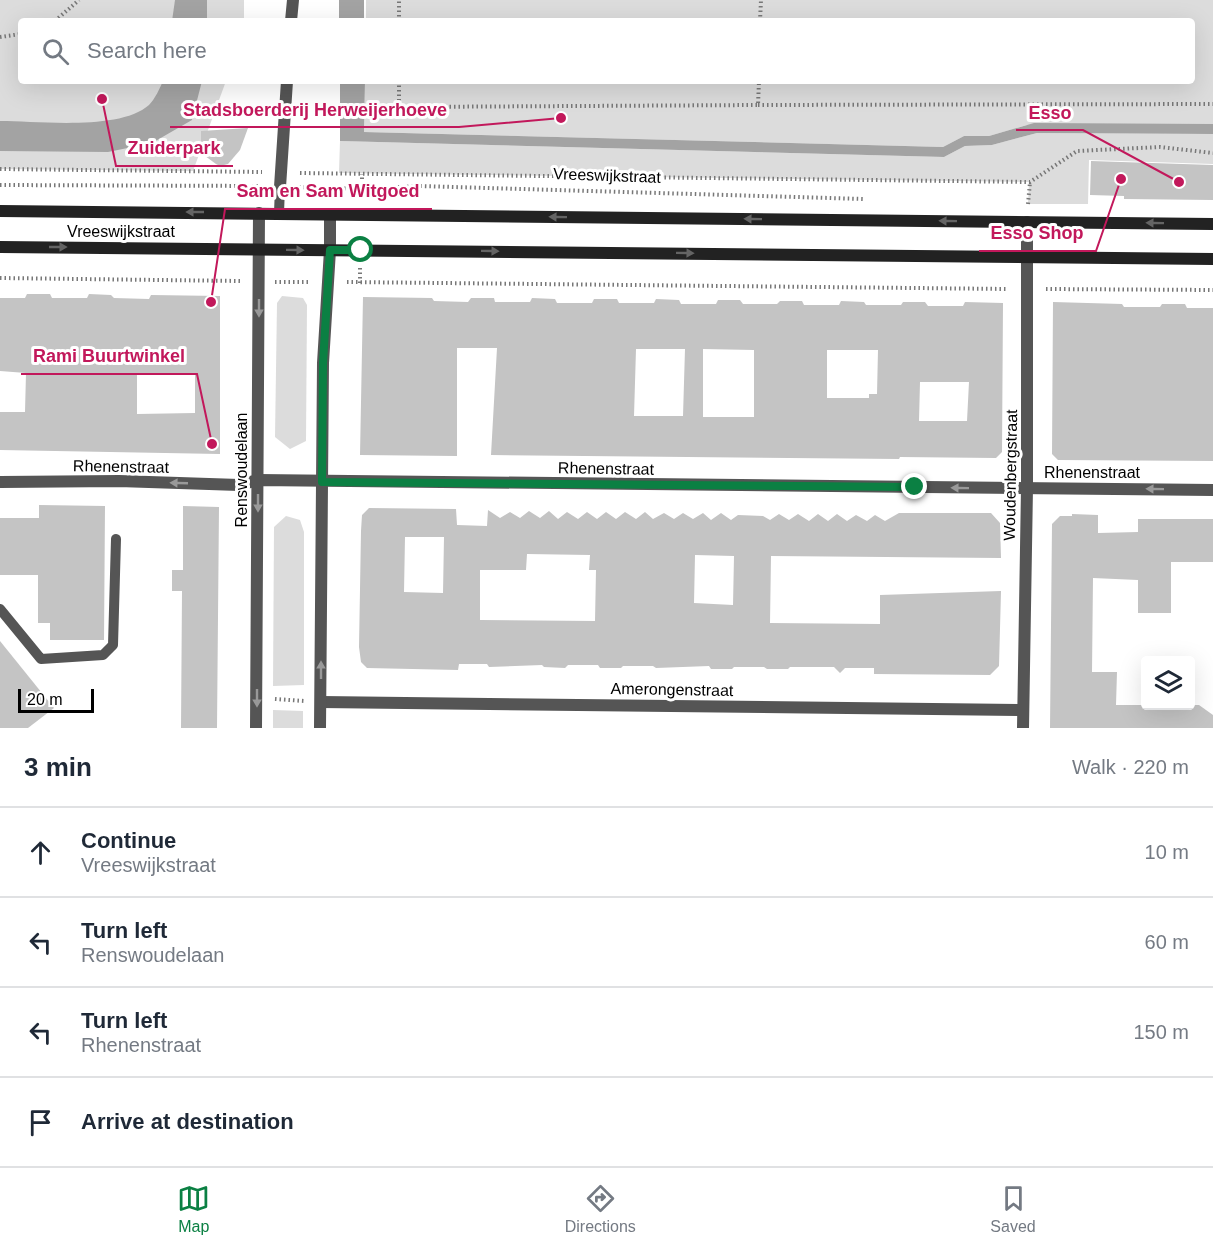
<!DOCTYPE html>
<meta charset="utf-8">
<style>
:root{--surface:#fff;--page:#f6f6f7;--text:#1f2937;--muted:#747a83;--line:#e0e1e3;--accent:#0b8043}
body{margin:0;font-family:Helvetica,sans-serif;background:var(--page);color:var(--text)}
.controls{position:absolute;right:18px;bottom:18px;display:grid;overflow:hidden;border-radius:6px;box-shadow:0 6px 24px #0002}
.controls button{width:54px;height:54px;display:grid;place-items:center;padding:0;border:0;border-bottom:2px solid var(--line);background:var(--surface);color:var(--text);font:30px sans-serif}
.scale{position:absolute;left:18px;bottom:15px;width:76px;box-sizing:border-box;padding-left:6px;border:3px solid #000;border-top:0;font-size:16px;line-height:21px;white-space:nowrap;color:#000;-webkit-text-stroke:4px #fff;paint-order:stroke}
.stop{position:absolute;width:18px;height:18px;margin:-14px;border:4px solid #0b8043;border-radius:50%;background:#fff}
.stop.end{background:#0b8043;border-color:#fff;box-shadow:0 2px 6px #0008}
.list{margin:0;padding:0;list-style:none}
h2{display:flex;justify-content:space-between;align-items:center;height:78px;margin:0;padding:0 24px;font-size:26px}
h2 small{font-size:20px;font-weight:400;color:var(--muted)}
.list li{display:grid;grid-template-columns:39px 1fr auto;gap:18px;align-items:center;box-sizing:border-box;height:90px;padding:0 24px;border-top:2px solid var(--line)}
.list b{display:block;font-size:22px;white-space:nowrap}
.list p{margin:0;font-size:20px;white-space:nowrap;color:var(--muted)}
.list em{font-size:20px;font-style:normal;color:var(--muted)}
.icon{flex:none;width:33px;height:33px;fill:none;stroke:currentColor;stroke-width:2;stroke-linecap:round;stroke-linejoin:round}
.map{position:relative;flex:none;width:1213px;height:728px;overflow:hidden}
.search{position:absolute;background:var(--surface);box-shadow:0 6px 24px #0002;left:18px;right:18px;top:18px;height:66px;display:flex;align-items:center;gap:15px;box-sizing:border-box;padding:0 21px;border-radius:6px;color:var(--muted);font-size:22px}
.sheet{height:438px;background:var(--surface)}
nav{display:flex;justify-content:space-around;align-items:center;box-sizing:border-box;height:84px;border-top:2px solid var(--line);background:var(--surface);font-size:16px;color:var(--muted)}
nav a{display:grid;justify-items:center;gap:3px}
nav .on{color:var(--accent)}
.map>svg:first-child{display:block}
</style>
<div class="map">
<svg width="1213" height="728" viewBox="0 0 1213 728">
<rect width="100%" height="100%" fill="#fff"/>
<g fill="#dcdcdc">
<polygon points="0,0 244,0 244,21 21,21 21,81 226,81 193,171 0,169"/>
<polygon points="366,0 1213,0 1213,128 1027,125 989,136 964,136 943,147 364,132 365,81 1192,81 1192,21 366,21"/>
<polygon points="1037,133 1213,134 1213,164 1089,160 1088,204 1028,204 1029,182 339,173 340,141 944,157 965,146 992,145"/>
<polygon points="282,296 303,298 307,305 306,441 290,449 275,437 277,303"/>
<polygon points="286,516 300,520 304,532 304,685 273,686 274,527"/>
<polygon points="273,710 303,711 303,728 273,728"/>
</g>
<g fill="#a3a3a3">
<polygon points="175,0 207,0 207,21 172,21"/>
<rect x="339" y="0" width="25" height="21"/>
<path d="M163 81H202L192 120 152 143 108 152 0 151V121C38 121 120 131 149 105 155 99 160 88 163 81Z"/>
<polygon points="340,81 365,81 364,132 943,147 964,136 989,136 1034,123 1213,124 1213,134 1037,133 992,145 965,146 944,157 340,141"/>
</g>
<g fill="#c4c4c4" fill-rule="evenodd">
<polygon points="248,128 240,150 228,164 220,166 216,164 201,153 201,131"/>
<polygon points="1091,161 1213,165 1213,200 1124,199 1124,196 1090,195"/>
<path d="M27 294H50L52 298H87L89 294 111 295 114 298 149 299 151 295 220 296V454L0 450V412H25L26 373 0 371V298H25ZM137 374 195 375V413L137 414Z"/>
<path d="M363 297 432 298 434 301 468 302 471 298H494L495 302H530L532 298 555 299 557 303H592L594 299H617L619 303H654L656 299 679 300 681 304H716L718 300H740L743 304H777L780 301H802L804 305H839L841 301 864 302 866 305H901L903 302H925L928 306H963L965 302 1003 303 1002 452 996 458 900 457 899 459 491 455 497 348H457V456L360 455ZM636 349H685L683 416H634ZM703 349 754 350V417H703ZM827 350H878L877 394H869V398H827ZM920 382H969L967 421H919Z"/>
<polygon points="1053,302 1122,304 1124,307 1160,307 1162,304 1185,304 1187,308 1213,308 1213,461 1058,460 1052,454"/>
<polygon points="39,505 105,506 104,640 50,640 50,623 38,623 38,575 0,575 0,518 39,518"/>
<polygon points="183,506 219,507 217,728 181,728 182,591 172,591 172,570 183,570"/>
<path d="M369 508 456 509 457 525 487 526 488 510 500 518 510 512 520 518 529 511 540 518 549 511 558 519 567 512 578 519 587 512 597 519 606 512 616 519 625 512 636 519 645 512 653 519 664 513 674 519 683 513 693 519 703 513 711 520 721 513 731 520 738 515 763 516 770 520 779 514 789 520 798 514 809 521 818 514 828 521 837 514 847 521 856 515 867 521 875 515 885 521 899 513H991L1000 523 1001 558 771 556 770 623 880 624V595L1001 591 999 666 990 675 874 674V668H845L840 673 834 667H790L788 669H767L764 667H734L732 669H711L709 666 656 668 653 666H623L621 668H600L598 665H568L565 668 544 667 542 665 489 667 487 664H459L458 670 367 668 361 662 359 647 361 531 362 515ZM405 537H444L443 593 404 592ZM527 554 590 555 589 570H596L595 621 480 620V570H526ZM695 555 734 556 733 605 694 603Z"/>
<polygon points="1072,514 1098,515 1098,533 1138,532 1138,519 1213,519 1213,562 1171,562 1171,613 1138,613 1138,580 1093,578 1092,672 1117,672 1116,705 1199,705 1213,715 1213,728 1050,728 1052,524 1060,516 1072,516"/>
<polygon points="0,641 54,708 28,728 0,728"/>
</g>
<g fill="none" stroke-linecap="round" stroke-linejoin="round">
<g stroke="#777" stroke-width="4" stroke-dasharray="1.5 3" stroke-linecap="butt">
<polyline points="55,21 79,0"/>
<polyline points="399,21 399,0"/>
<polyline points="760,21 761,0"/>
<polyline points="0,37 21,34"/>
<polyline points="399,81 399,107 758,105 759,81"/>
<polyline points="758,105 1213,104"/>
<polyline points="0,169 262,172"/>
<polyline points="300,173 1030,182 1077,151 1160,147 1213,153"/>
<polyline points="0,185 262,186"/>
<polyline points="299,187 362,189 419,186 864,199"/>
<polyline points="362,197 362,174"/>
<polyline points="1028,204 1030,182"/>
<polyline points="0,278 240,281"/>
<polyline points="275,282 309,282"/>
<polyline points="347,282 1008,289"/>
<polyline points="360,283 360,268"/>
<polyline points="1046,289 1213,290"/>
<polyline points="275,699 304,701"/>
</g>
<g stroke="#555" stroke-width="10">
<polyline points="279,213 280,187"/>
<polyline points="0,609 41,659 103,655 113,645 116,539"/>
</g>
<g stroke="#555" stroke-width="12">
<polyline points="291,21 293,0"/>
<polyline points="280,187 287,81"/>
<polyline points="0,482 119,481 239,485 258,480 1213,490"/>
<polyline points="321,702 1023,710"/>
<polyline points="256,728 259,213"/>
<polyline points="320,728 323,363 330,250 330,214"/>
<polyline points="1023,728 1027,488 1027,222"/>
</g>
<g stroke="#222" stroke-width="12">
<polyline points="0,211 1213,224"/>
<polyline points="0,247 1213,259"/>
</g>
</g>
<defs><path id="oneway-solid" d="M-6-.8H1V-3.2L6.5 0L1 3.2V.8H-6Z" transform="scale(1.5)"/></defs>
<g fill="#646464">
<use href="#oneway-solid" transform="translate(195 212) rotate(-180)"/>
<use href="#oneway-solid" transform="translate(558 217) rotate(-179)"/>
<use href="#oneway-solid" transform="translate(753 219) rotate(-179)"/>
<use href="#oneway-solid" transform="translate(948 221) rotate(-179)"/>
<use href="#oneway-solid" transform="translate(1155 223) rotate(-179)"/>
<use href="#oneway-solid" transform="translate(58 247)"/>
<use href="#oneway-solid" transform="translate(295 250) rotate(1)"/>
<use href="#oneway-solid" transform="translate(490 251) rotate(1)"/>
<use href="#oneway-solid" transform="translate(685 253) rotate(1)"/>
</g>
<g fill="#999">
<use href="#oneway-solid" transform="translate(259 308) rotate(90)"/>
<use href="#oneway-solid" transform="translate(179 483) rotate(-178)"/>
<use href="#oneway-solid" transform="translate(960 488) rotate(-179)"/>
<use href="#oneway-solid" transform="translate(1155 489) rotate(-179)"/>
<use href="#oneway-solid" transform="translate(258 503) rotate(90)"/>
<use href="#oneway-solid" transform="translate(321 670) rotate(-90)"/>
<use href="#oneway-solid" transform="translate(257 698) rotate(90)"/>
</g>
<g fill="none" stroke-linecap="round" stroke-linejoin="round">
<polyline stroke="#0b8043" stroke-width="8" points="361,250 330,250 323,363 322,482 915,487"/>
</g>
<g text-anchor="middle" stroke-width="6" stroke-linejoin="round" paint-order="stroke">
<g font-size="16" fill="#000" stroke="#fff">
<text transform="translate(607 175) rotate(2)" y="6">Vreeswijkstraat</text>
<text x="121" y="237">Vreeswijkstraat</text>
<text transform="translate(121 466) rotate(1)" y="6">Rhenenstraat</text>
<text transform="translate(606 468) rotate(1)" y="6">Rhenenstraat</text>
<text transform="translate(241 470) rotate(-90)" y="6">Renswoudelaan</text>
<text x="1092" y="478">Rhenenstraat</text>
<text transform="translate(1010 475) rotate(-89)" y="6">Woudenbergstraat</text>
<text transform="translate(672 689) rotate(1)" y="6">Amerongenstraat</text>
</g>
</g>
<path fill="none" stroke="#c2185b" stroke-width="2" d="M561 118L459 127H170M1179 182L1083 130H1016M102 99L116 166H233M211 302L225 209H432M1121 179L1096 251H979M212 444L197 374H21"/>
<g fill="#c2185b" stroke="#fff" stroke-width="2">
<circle cx="561" cy="118" r="6"/>
<circle cx="1179" cy="182" r="6"/>
<circle cx="102" cy="99" r="6"/>
<circle cx="211" cy="302" r="6"/>
<circle cx="1121" cy="179" r="6"/>
<circle cx="212" cy="444" r="6"/>
</g>
<g font-size="18" text-anchor="middle" font-weight="bold" fill="#c2185b" stroke="#fff" stroke-width="6" stroke-linejoin="round" paint-order="stroke">
<text x="315" y="116">Stadsboerderij Herweijerhoeve</text>
<text x="1050" y="119">Esso</text>
<text x="174" y="154">Zuiderpark</text>
<text x="328" y="197">Sam en Sam Witgoed</text>
<text x="1037" y="239">Esso Shop</text>
<text x="109" y="362">Rami Buurtwinkel</text>
</g>
</svg>
<div class="controls">
<button><svg class="icon" aria-label="layers" viewBox="0 0 24 24"><path d="M12 4l9 5-9 5-9-5zM3 14l9 5 9-5"/></svg></button>
</div>
<div class="scale">20 m</div>
<div class="stop" style="left:361px;top:250px"></div>
<div class="stop end" style="left:915px;top:487px"></div>
<div class="search"><svg class="icon" aria-label="search" viewBox="0 0 24 24"><circle cx="10" cy="10" r="6"/><path d="M15 15l6 6"/></svg>Search here</div>
</div>
<section class="sheet">
<h2>3 min<small>Walk · 220 m</small></h2>
<ul class="list">
<li><svg class="icon" aria-label="ahead" viewBox="0 0 24 24"><path d="M12 20V5M6 11l6-6 6 6"/></svg><div><b>Continue</b><p>Vreeswijkstraat</p></div><em>10 m</em></li>
<li><svg class="icon" aria-label="left" viewBox="0 0 24 24"><path d="M17 20v-9H6M10 6l-5 5 5 5"/></svg><div><b>Turn left</b><p>Renswoudelaan</p></div><em>60 m</em></li>
<li><svg class="icon" aria-label="left" viewBox="0 0 24 24"><path d="M17 20v-9H6M10 6l-5 5 5 5"/></svg><div><b>Turn left</b><p>Rhenenstraat</p></div><em>150 m</em></li>
<li><svg class="icon" aria-label="arrive" viewBox="0 0 24 24"><path d="M6 21V4h12l-3 4 3 4H6"/></svg><div><b>Arrive at destination</b></div></li>
</ul>
</section>
<nav>
<a class="on"><svg class="icon" aria-label="map" viewBox="0 0 24 24"><path d="M3 6l6-2 6 2 6-2v14l-6 2-6-2-6 2zM9 4v14M15 6v14"/></svg>Map</a>
<a><svg class="icon" aria-label="directions" viewBox="0 0 24 24"><path d="M12 3l9 9-9 9-9-9zM9 14v-3h6M13 9l2 2-2 2"/></svg>Directions</a>
<a><svg class="icon" aria-label="saved" viewBox="0 0 24 24"><path d="M7 4h10v16l-5-4-5 4z"/></svg>Saved</a>
</nav>
